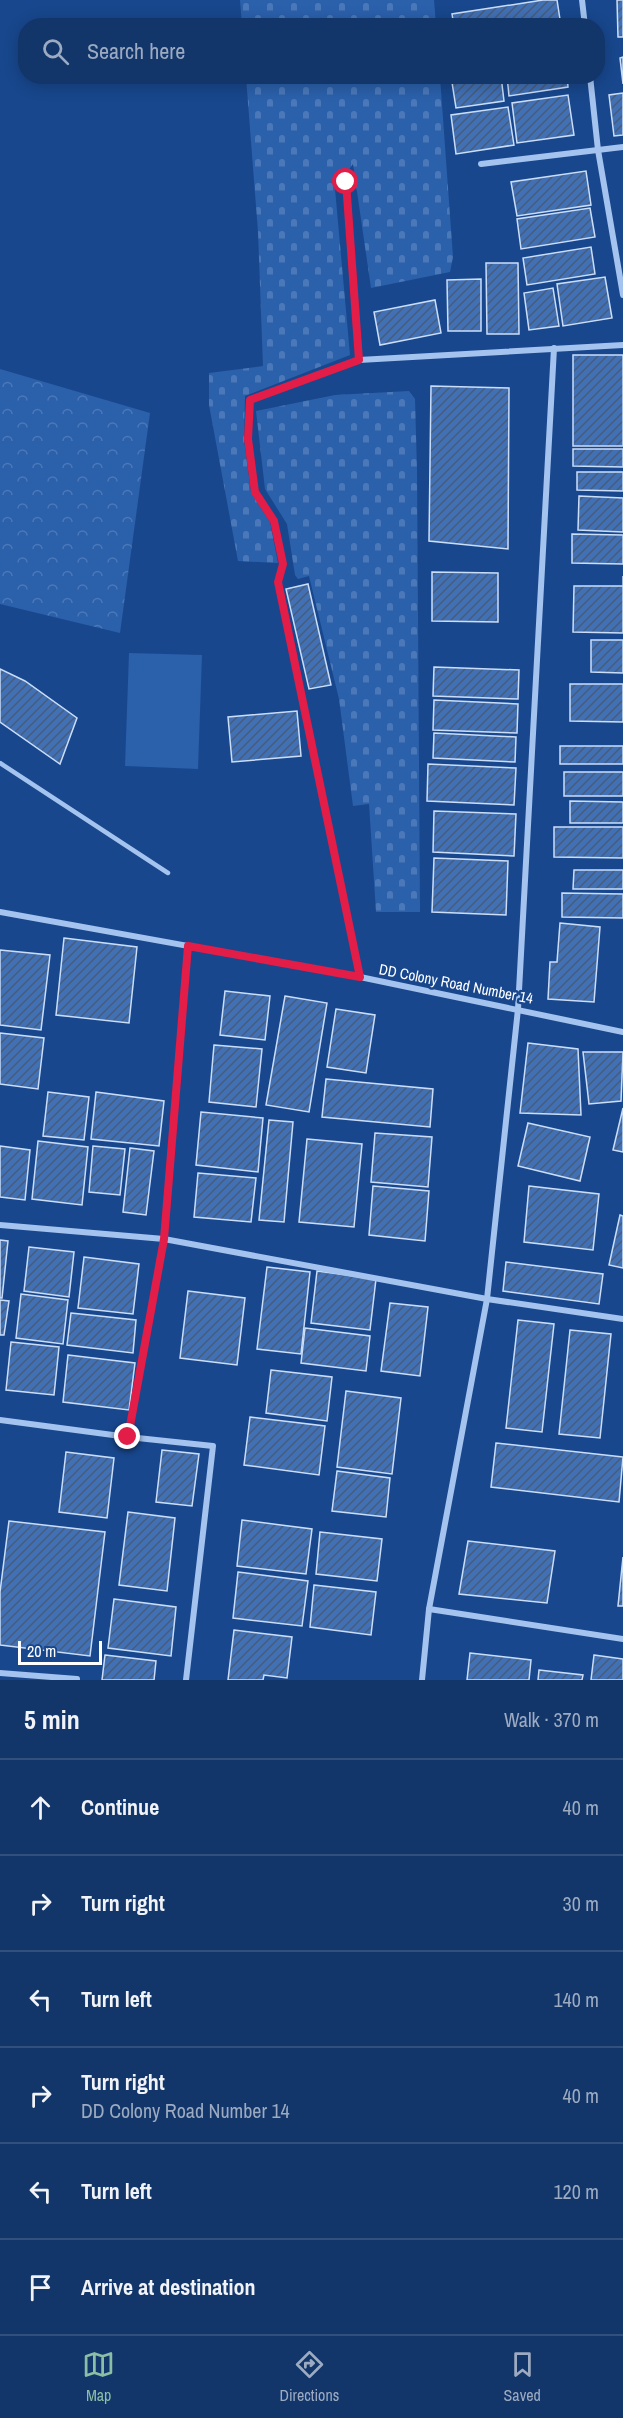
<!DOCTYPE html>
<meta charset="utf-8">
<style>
:root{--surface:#12356a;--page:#1f4072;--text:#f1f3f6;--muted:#9cabc1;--line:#31507e;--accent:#8abfa5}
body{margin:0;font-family:"Archivo Narrow",sans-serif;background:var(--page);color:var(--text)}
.scale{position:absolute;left:18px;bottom:15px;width:84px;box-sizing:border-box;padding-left:6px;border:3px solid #fff;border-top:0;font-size:16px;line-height:21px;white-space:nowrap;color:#fff;-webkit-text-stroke:4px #18478d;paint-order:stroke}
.stop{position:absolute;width:18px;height:18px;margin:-14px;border:4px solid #e11d48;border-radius:50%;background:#fff}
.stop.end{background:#e11d48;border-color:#fff;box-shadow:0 2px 6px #0008}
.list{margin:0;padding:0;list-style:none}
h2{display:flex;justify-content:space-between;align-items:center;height:78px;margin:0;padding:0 24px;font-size:26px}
h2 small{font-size:20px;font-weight:400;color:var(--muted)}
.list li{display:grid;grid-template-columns:39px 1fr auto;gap:18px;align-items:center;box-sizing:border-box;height:96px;padding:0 24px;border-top:2px solid var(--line)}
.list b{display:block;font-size:22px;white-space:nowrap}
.list p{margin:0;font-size:20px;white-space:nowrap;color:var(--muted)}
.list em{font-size:20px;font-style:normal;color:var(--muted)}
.icon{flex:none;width:33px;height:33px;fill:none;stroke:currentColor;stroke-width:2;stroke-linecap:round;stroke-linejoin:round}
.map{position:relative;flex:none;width:623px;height:1680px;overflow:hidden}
.search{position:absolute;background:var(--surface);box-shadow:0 3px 15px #0003;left:18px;right:18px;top:18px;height:66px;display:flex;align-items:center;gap:15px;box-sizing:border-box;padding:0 21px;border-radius:24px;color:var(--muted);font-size:22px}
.sheet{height:654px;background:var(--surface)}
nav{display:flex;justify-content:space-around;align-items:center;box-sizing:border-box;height:84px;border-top:2px solid var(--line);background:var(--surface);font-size:16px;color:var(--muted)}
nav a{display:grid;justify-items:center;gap:3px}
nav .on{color:var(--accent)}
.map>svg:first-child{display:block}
</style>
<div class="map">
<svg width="623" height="1680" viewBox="0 0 623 1680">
<defs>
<pattern id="cemetery-stones" width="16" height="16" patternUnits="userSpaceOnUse" patternTransform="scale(1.5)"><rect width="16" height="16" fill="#2b60ab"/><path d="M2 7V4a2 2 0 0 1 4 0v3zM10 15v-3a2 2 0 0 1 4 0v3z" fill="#4b78b8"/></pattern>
<pattern id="park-crowns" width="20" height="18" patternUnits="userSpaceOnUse" patternTransform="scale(1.5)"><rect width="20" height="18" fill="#2b60ab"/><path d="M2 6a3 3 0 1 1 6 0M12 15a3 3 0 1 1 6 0" fill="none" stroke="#4b78b8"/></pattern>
<pattern id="building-hatch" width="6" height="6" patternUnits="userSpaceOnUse" patternTransform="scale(1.5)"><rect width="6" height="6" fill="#4170b5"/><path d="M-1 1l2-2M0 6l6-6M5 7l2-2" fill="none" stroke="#475c7b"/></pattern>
</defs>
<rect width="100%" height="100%" fill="#18478d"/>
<g fill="url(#cemetery-stones)">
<polygon points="240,0 434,0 436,25 242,25"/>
<polygon points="246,77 440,77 453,257 450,272 371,288 353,164 335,189 350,355 245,396 244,440 251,492 270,522 278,563 238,561 209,405 209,373 263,366 258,232"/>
<polygon points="409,391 415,399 417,470 420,912 376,912 369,804 353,806 339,699 309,576 298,579 295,575 287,524 265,489 256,411 335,395"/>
</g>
<polygon fill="url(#park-crowns)" points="0,369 150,413 120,633 0,604"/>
<polygon fill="#2b60ab" points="129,653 202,655 198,769 125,766"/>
<g fill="url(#building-hatch)" stroke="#cadefa" stroke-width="1.5">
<polygon points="543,0 557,0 561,26 454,26 452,14"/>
<polygon points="617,0 623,0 623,37 618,37"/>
<polygon points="623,57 623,84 620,58"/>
<polygon points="451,76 501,76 504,101 456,108"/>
<polygon points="507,76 567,76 568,87 509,96"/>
<polygon points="623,93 623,135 614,136 609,95"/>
<polygon points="568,95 574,135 517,143 512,103"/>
<polygon points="508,107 514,145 456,154 451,115"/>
<polygon points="586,171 591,205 517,216 511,182"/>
<polygon points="590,208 595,237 521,249 517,219"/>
<polygon points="591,247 595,274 527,285 523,258"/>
<polygon points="486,263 518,263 519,334 487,334"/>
<polygon points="605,277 612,318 563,326 557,284"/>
<polygon points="481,279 481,331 448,331 447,280"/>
<polygon points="553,288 559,326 529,330 524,293"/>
<polygon points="435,300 441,333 380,345 374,312"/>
<rect x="573" y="355" width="50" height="91"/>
<polygon points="431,386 509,388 508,549 429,541"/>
<polygon points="573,449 623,449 623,467 573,466"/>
<polygon points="577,472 623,472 623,491 577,490"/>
<polygon points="579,496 623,498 623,532 578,530"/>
<polygon points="572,534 623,535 623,564 572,563"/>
<polygon points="432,572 498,573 498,622 432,621"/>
<polygon points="623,576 623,633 573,632 574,586 623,586"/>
<polygon points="308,584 331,685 309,689 286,589"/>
<polygon points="591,640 623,640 623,673 591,672"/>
<polygon points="434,667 519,670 518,699 433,696"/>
<polygon points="0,669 25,681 77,718 60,764 0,722"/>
<polygon points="570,684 623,684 623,722 570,721"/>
<polygon points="434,700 518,704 517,733 433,730"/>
<polygon points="297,711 301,756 232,762 228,717"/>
<polygon points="434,733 516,737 515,762 433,758"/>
<rect x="560" y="746" width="63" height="18"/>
<polygon points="428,764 516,768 514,805 427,801"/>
<rect x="564" y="772" width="59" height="24"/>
<polygon points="570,801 623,802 623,823 570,823"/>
<polygon points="434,811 516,814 514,856 433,852"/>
<polygon points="554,827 623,827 623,858 554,857"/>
<polygon points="434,858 508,861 506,915 432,912"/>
<polygon points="574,870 623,870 623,889 573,889"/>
<polygon points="562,893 623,894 623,918 562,917"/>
<polygon points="560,923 600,927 594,1002 548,999 550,962 557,962"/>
<polygon points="64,938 137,947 129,1023 56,1015"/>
<polygon points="0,950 50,955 41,1030 0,1025"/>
<polygon points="225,991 270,996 265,1040 220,1035"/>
<polygon points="285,996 327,1003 309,1112 266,1105"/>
<polygon points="336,1009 375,1015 366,1073 327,1067"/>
<polygon points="0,1033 44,1038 38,1089 0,1084"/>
<polygon points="528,1043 578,1049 581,1115 520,1113"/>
<polygon points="214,1045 262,1049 256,1107 209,1102"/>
<polygon points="583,1052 623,1052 621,1101 589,1104"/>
<polygon points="326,1079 433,1089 430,1127 322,1117"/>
<polygon points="48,1092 89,1097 84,1140 43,1136"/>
<polygon points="96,1092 164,1101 159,1146 91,1139"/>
<polygon points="623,1108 623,1152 613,1150"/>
<polygon points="201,1112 263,1118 258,1172 196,1165"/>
<polygon points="269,1120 293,1122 284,1222 259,1220"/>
<polygon points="528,1123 590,1137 580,1181 518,1166"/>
<polygon points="375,1133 432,1137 428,1187 371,1182"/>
<polygon points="307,1139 362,1144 354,1227 299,1222"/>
<polygon points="38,1141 88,1147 82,1205 32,1199"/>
<polygon points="0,1146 30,1150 25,1200 0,1197"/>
<polygon points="93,1146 125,1149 120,1195 89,1192"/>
<polygon points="130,1148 154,1151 146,1215 123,1212"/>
<polygon points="198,1173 256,1178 251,1222 194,1217"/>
<polygon points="373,1186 429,1191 425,1241 369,1235"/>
<polygon points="529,1186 599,1194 593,1250 524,1242"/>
<polygon points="620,1215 623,1216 623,1268 609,1265"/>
<polygon points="0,1240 8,1241 2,1298 0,1298"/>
<polygon points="29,1247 74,1252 69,1297 24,1291"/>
<polygon points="84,1257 139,1264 133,1314 78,1308"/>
<polygon points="506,1262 603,1274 599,1304 503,1291"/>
<polygon points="267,1267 310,1272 301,1354 257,1349"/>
<polygon points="317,1271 376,1279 370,1330 311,1323"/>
<polygon points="188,1291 245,1298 237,1365 180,1358"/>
<polygon points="21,1294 68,1300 63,1344 16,1338"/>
<polygon points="0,1300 9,1301 4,1335 0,1335"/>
<polygon points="390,1303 428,1307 420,1376 381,1371"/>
<polygon points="71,1313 136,1320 133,1353 67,1345"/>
<polygon points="518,1320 554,1324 542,1432 506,1428"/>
<polygon points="305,1328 370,1336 366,1371 301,1363"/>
<polygon points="570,1330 611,1334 600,1438 559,1434"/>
<polygon points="11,1342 59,1347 54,1395 6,1390"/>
<polygon points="68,1355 135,1363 129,1410 63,1402"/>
<polygon points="271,1370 332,1377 327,1421 266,1413"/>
<polygon points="346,1391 401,1398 392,1474 337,1467"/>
<polygon points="250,1417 325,1426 319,1475 244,1465"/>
<polygon points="496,1443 623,1457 619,1502 491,1487"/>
<polygon points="162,1450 199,1454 192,1506 156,1502"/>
<polygon points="66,1452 114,1458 107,1518 59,1512"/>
<polygon points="337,1471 390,1478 386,1517 332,1511"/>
<polygon points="128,1512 175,1518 167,1591 119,1585"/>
<polygon points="242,1520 312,1529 306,1574 237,1566"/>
<polygon points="9,1521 105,1532 90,1656 0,1645 0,1592"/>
<polygon points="320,1532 382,1539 377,1581 316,1574"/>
<polygon points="468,1541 555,1551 547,1603 459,1594"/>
<polygon points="623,1557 623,1606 618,1606"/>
<polygon points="238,1572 308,1581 302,1626 233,1618"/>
<polygon points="314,1585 376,1592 371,1635 310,1627"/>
<polygon points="114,1599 176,1607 171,1656 108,1648"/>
<polygon points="234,1630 292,1637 287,1678 264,1675 263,1680 228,1680"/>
<polygon points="470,1653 531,1660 529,1680 467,1680"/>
<polygon points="105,1655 156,1661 154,1680 102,1680"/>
<polygon points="594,1655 623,1659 623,1680 591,1680"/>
<polygon points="539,1670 583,1675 582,1680 538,1680"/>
</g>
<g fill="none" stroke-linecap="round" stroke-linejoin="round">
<polyline stroke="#a4c3ee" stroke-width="4.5" points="0,763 168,873"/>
<polyline stroke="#a4c3ee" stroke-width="5" points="346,182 359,360 250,400 248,439 255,492 274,521 283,564 278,582 360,977"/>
<g stroke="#a4c3ee" stroke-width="6">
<polyline points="582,0 585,26"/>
<polyline points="590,76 598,150 623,295"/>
<polyline points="481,164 623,147"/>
<polyline points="359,360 623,345"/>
<polyline points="0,912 360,977 623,1032"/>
<polyline points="0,1225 164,1239 487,1299 623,1319"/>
<polyline points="0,1420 128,1437 213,1446 186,1680"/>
<polyline points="128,1437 164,1239 188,946"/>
<polyline points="429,1609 623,1639"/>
<polyline points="0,1673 77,1679"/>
<polyline points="422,1680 429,1609 487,1299 518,1009 554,348"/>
</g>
</g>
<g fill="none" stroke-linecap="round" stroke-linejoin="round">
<polyline stroke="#e11d48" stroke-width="8" points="128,1437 164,1239 188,946 360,977 278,582 283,564 274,521 255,492 248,439 250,400 359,360 346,182"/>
</g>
<g text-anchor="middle" stroke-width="5" stroke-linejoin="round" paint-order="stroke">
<g font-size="15" fill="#fff" stroke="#18478d">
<text transform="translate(456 984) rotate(11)" y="5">DD Colony Road Number 14</text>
</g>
</g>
</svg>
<div class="scale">20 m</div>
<div class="stop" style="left:346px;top:182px"></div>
<div class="stop end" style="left:128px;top:1437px"></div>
<div class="search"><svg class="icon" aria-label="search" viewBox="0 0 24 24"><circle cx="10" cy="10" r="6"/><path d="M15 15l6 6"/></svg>Search here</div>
</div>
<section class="sheet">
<h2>5 min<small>Walk · 370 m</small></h2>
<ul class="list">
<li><svg class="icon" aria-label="ahead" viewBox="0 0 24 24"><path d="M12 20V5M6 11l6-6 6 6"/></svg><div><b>Continue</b></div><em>40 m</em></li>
<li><svg class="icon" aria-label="right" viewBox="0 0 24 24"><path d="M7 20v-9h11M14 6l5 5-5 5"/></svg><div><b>Turn right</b></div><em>30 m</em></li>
<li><svg class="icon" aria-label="left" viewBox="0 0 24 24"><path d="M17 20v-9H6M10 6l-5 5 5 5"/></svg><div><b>Turn left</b></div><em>140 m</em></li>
<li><svg class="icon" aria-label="right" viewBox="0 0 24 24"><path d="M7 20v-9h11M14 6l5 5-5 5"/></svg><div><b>Turn right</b><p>DD Colony Road Number 14</p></div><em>40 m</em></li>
<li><svg class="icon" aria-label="left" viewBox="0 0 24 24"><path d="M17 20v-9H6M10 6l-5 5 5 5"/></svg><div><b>Turn left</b></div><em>120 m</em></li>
<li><svg class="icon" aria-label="arrive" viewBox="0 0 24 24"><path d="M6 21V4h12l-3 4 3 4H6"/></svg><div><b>Arrive at destination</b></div></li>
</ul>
</section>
<nav>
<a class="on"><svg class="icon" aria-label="map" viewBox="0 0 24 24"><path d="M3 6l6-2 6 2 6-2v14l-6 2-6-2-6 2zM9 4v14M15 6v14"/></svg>Map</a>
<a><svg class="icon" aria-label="directions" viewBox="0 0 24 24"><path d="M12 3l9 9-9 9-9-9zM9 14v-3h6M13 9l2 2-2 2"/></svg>Directions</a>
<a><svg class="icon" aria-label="saved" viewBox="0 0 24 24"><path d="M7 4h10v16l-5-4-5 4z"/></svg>Saved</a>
</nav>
